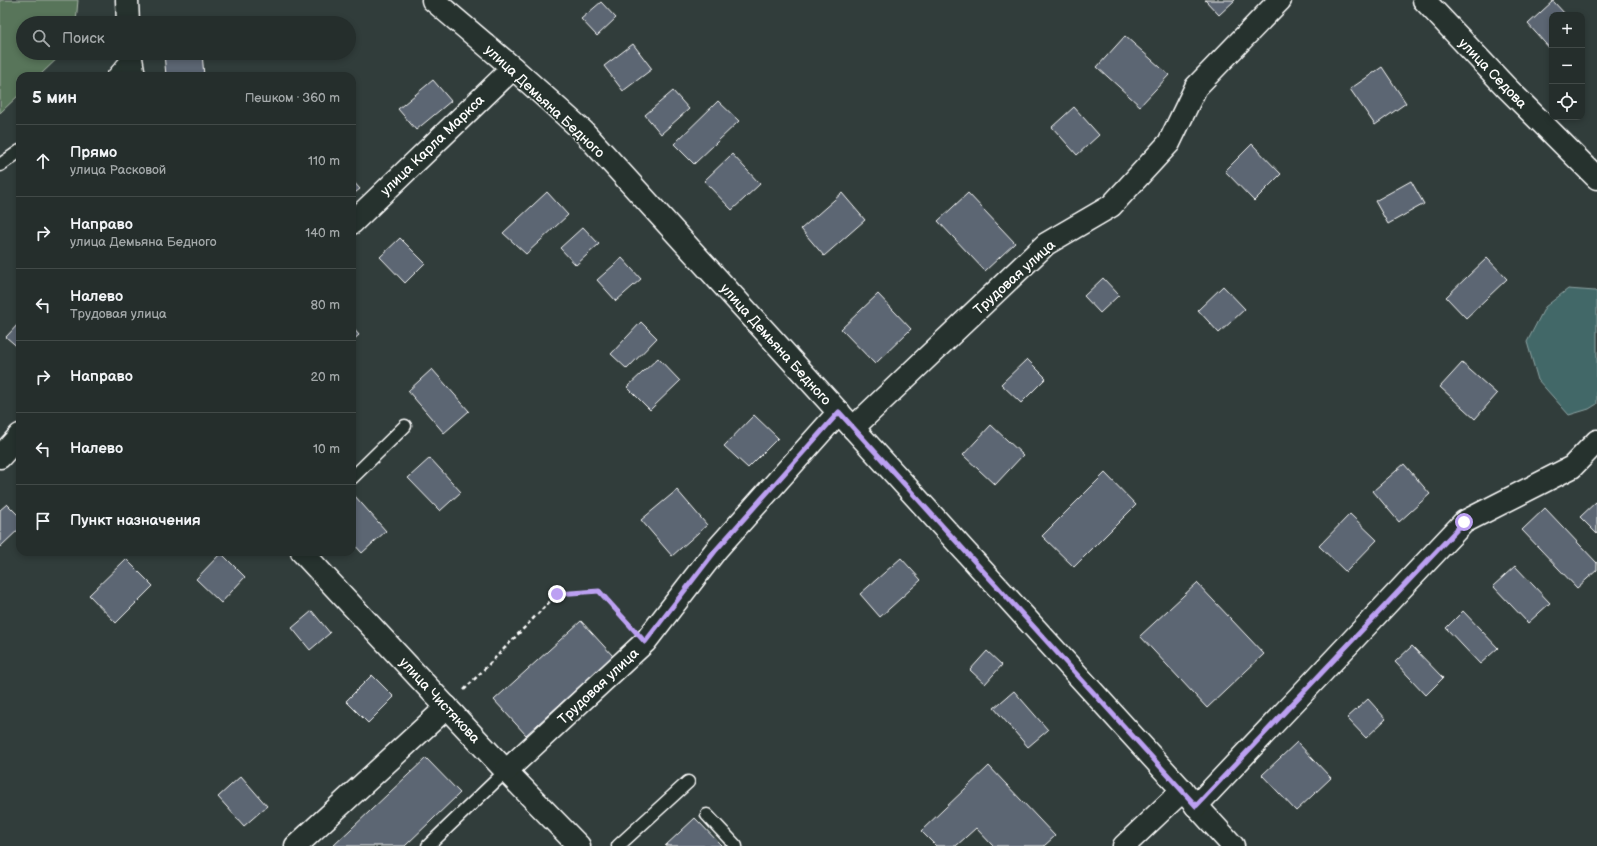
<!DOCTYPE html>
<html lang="ru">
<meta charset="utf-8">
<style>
:root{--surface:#252e2c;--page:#2d3634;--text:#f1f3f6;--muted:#a3a8a9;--line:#424a48}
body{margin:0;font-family:"Balsamiq Sans",sans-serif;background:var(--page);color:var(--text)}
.controls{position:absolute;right:12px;top:12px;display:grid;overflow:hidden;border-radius:8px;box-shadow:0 2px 6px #0003}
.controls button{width:36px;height:36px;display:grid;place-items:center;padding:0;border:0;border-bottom:1px solid var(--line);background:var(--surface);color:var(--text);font:20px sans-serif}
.stop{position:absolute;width:12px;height:12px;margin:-9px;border:3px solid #bca0f2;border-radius:50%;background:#fff}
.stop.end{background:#bca0f2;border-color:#fff;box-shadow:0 1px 4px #0008}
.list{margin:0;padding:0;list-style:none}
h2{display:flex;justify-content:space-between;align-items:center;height:52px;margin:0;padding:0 16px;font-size:17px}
h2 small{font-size:13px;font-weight:400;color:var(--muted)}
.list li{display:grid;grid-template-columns:26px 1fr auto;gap:12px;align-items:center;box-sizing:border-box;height:72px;padding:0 16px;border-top:1px solid var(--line)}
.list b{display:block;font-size:15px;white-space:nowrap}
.list p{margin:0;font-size:13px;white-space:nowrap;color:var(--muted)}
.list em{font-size:13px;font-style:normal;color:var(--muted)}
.icon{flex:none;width:22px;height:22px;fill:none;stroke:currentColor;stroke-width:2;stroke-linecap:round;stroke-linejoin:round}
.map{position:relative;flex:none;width:1597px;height:846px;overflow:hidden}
.search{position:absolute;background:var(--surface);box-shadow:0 2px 6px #0003;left:16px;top:16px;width:340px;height:44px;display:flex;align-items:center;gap:10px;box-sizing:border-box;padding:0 14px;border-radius:22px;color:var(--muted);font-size:15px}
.panel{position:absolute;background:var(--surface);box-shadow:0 2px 6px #0003;left:16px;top:72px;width:340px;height:484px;border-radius:12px}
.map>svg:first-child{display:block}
</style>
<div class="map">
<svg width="1597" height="846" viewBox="0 0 1597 846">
<rect width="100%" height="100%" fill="#313d3b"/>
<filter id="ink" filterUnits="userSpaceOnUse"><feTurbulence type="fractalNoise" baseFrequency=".025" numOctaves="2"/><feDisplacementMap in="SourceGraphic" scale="8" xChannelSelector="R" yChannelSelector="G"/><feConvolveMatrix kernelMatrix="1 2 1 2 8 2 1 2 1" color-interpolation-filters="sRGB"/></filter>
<g filter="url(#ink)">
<polygon fill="#59745a" stroke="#acbaac" points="0,0 78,0 76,23 23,23 23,53 63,53 39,76 20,76 20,94 0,113"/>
<polygon fill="#436868" stroke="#8ea4a4" points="1568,289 1595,291 1597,293 1597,404 1589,409 1569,415 1538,380 1527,342 1545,307"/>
<g fill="#5c6673" stroke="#fff">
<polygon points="1205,0 1235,0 1219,15"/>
<polygon points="1553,1 1566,15 1552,15 1552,51 1528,24"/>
<polygon points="601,2 616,18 597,36 581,19"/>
<polygon points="1125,36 1169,75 1140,106 1097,67"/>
<polygon points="633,44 652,69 623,91 604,66"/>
<polygon points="164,53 202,53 204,76 166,76"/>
<polygon points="1382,67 1406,103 1375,125 1350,89"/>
<polygon points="433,80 451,101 416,130 398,109"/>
<polygon points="673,91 689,109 661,134 645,115"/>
<polygon points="718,101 739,121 694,164 674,144"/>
<polygon points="1074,107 1099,135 1077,155 1052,127"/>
<polygon points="1252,144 1281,174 1254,201 1225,171"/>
<polygon points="732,154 760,184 732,210 704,181"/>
<polygon points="352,180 360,189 352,195"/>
<polygon points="1411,181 1424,204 1388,224 1375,201"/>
<polygon points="547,192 568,215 526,254 503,233"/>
<polygon points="842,193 865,220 824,256 801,229"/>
<polygon points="968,193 1015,243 985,271 938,221"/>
<polygon points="583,227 599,244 576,265 560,248"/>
<polygon points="400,238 425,263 405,283 380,257"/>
<polygon points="622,258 641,279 616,301 597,280"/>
<polygon points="1487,258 1507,279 1466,318 1446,297"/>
<polygon points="1103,278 1119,295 1100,313 1084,296"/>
<polygon points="1223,286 1245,309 1219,333 1198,310"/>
<polygon points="878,294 911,329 875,364 841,329"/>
<polygon points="20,322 20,349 6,337"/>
<polygon points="641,322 657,338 627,369 611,354"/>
<polygon points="352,327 359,335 352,341"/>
<polygon points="658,358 680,381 650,410 627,387"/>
<polygon points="1027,359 1046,378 1021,403 1001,384"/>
<polygon points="1462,363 1497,394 1475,419 1440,387"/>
<polygon points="432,369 469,411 444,433 408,391"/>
<polygon points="754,415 778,438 748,468 724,446"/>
<polygon points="991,425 1023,455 995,485 963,455"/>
<polygon points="430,458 461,492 440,511 408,478"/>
<polygon points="1404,464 1430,494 1399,522 1373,491"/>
<polygon points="1105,473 1136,505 1074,567 1042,536"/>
<polygon points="677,490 707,525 672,556 641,520"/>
<polygon points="354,495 386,531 362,553 352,542 352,497"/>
<polygon points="1597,501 1597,534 1580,517"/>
<polygon points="7,504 20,517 20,528 0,547 0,510"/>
<polygon points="1545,508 1597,563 1597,570 1577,588 1522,530"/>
<polygon points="1350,514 1377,540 1346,572 1319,546"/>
<polygon points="221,553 245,577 221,603 196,579"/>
<polygon points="901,558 921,580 880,617 860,594"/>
<polygon points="126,559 153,586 116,623 89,595"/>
<polygon points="1515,566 1550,603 1528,623 1493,586"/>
<polygon points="1197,583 1264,654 1207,708 1140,636"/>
<polygon points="312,611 330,633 310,650 292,628"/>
<polygon points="1463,611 1498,648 1480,664 1446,628"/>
<polygon points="581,621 613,656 526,735 494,700"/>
<polygon points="1412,646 1443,678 1426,695 1395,662"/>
<polygon points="987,651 1002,665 985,684 970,670"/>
<polygon points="372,675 394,697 368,723 346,701"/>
<polygon points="1014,691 1048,730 1028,747 994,708"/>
<polygon points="1368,699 1386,719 1366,738 1347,718"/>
<polygon points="1297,742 1331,778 1296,811 1262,775"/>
<polygon points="426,758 460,793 405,846 333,846"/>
<polygon points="989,766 1055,836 1044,846 993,846 976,828 956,846 936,846 921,831"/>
<polygon points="241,776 267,806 244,826 218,797"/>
<polygon points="695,818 722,846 665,846"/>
</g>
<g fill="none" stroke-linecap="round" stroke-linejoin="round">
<defs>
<g id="lane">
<polyline points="113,76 130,56"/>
<polyline points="0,165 20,151"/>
<polyline points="352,478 405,426"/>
<polyline points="707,815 736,846"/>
<polyline points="428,846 506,771"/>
<polyline points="618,846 688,782"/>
</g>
<g id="street">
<polyline points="127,0 128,23"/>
<polyline points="433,0 513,68 583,131 1233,846"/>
<polyline points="130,53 134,76"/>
<polyline points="352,223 513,68"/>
<polyline points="853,428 1046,244 1111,206 1169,143 1196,87 1280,0"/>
<polyline points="0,457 20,435"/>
<polyline points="302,552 506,771 579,846"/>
<polyline points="506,771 645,642 716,550 839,412"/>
<polyline points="1196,806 1464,522 1572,467 1597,441"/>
<polyline points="296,846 447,707"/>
<polyline points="1124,846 1183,790"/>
</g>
<polyline id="secondary" points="1424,0 1506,87 1597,178"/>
</defs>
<use href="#lane" stroke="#fff" stroke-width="15"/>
<use href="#street" stroke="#fff" stroke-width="25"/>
<use href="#secondary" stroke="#fff" stroke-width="25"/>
<polyline stroke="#fff" stroke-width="2.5" stroke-dasharray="4 3" stroke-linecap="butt" points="464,690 557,594 599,591 629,624"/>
<use href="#lane" stroke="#26332d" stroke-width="12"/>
<use href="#street" stroke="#26332d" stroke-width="22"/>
<use href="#secondary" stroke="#26332d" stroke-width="22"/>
</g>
</g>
<g fill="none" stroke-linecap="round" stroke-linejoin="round" filter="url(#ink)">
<polyline stroke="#bca0f2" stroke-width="5" points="557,594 599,591 645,642 716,550 839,412 1196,806 1464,522"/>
</g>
<g text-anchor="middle" stroke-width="3" stroke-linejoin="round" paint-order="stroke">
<g font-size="14" fill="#fff" stroke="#26332d">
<text transform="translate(1493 73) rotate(46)" y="5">улица Седова</text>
<text transform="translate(545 101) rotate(43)" y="5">улица Демьяна Бедного</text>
<text transform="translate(432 145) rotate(-44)" y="5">улица Карла Маркса</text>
<text transform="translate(1014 277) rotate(-42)" y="5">Трудовая улица</text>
<text transform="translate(776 344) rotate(48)" y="5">улица Демьяна Бедного</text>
<text transform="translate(598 686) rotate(-43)" y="5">Трудовая улица</text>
<text transform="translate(440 700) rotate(47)" y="5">улица Чистякова</text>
</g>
</g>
</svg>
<div class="controls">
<button>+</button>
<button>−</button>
<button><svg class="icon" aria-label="locate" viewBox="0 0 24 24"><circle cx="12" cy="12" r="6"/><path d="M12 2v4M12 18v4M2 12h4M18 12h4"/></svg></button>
</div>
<div class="stop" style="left:1464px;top:522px"></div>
<div class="stop end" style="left:557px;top:594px"></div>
<div class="search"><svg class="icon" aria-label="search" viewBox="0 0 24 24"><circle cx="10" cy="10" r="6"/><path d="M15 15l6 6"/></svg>Поиск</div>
<section class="panel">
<h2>5 мин<small>Пешком · 360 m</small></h2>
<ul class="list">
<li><svg class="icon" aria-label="ahead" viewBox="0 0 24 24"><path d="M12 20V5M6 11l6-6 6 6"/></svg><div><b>Прямо</b><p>улица Расковой</p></div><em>110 m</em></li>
<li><svg class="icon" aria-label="right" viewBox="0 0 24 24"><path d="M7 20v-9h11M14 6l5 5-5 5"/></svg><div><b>Направо</b><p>улица Демьяна Бедного</p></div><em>140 m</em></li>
<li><svg class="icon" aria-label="left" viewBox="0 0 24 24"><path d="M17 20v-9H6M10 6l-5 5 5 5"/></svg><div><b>Налево</b><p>Трудовая улица</p></div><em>80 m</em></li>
<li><svg class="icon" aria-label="right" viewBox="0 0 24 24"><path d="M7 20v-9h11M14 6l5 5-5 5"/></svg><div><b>Направо</b></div><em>20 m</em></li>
<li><svg class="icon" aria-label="left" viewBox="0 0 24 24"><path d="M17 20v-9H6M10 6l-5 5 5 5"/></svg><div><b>Налево</b></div><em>10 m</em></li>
<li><svg class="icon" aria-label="arrive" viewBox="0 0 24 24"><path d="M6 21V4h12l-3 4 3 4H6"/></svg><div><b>Пункт назначения</b></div></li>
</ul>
</section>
</div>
